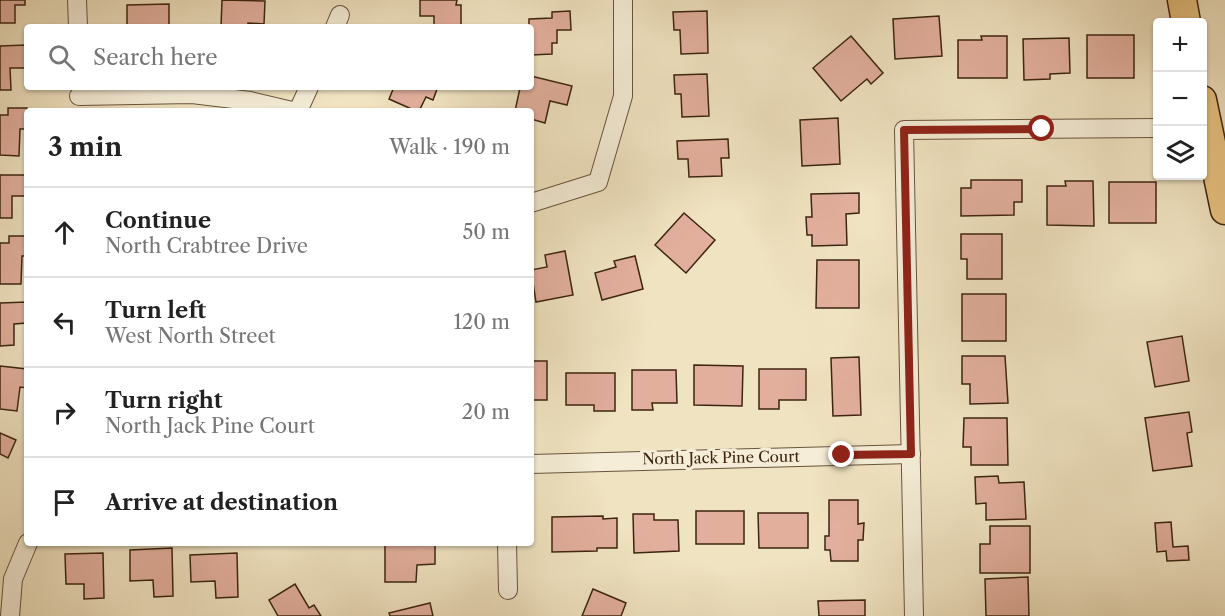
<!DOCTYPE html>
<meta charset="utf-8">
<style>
:root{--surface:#fff;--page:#f2f2f2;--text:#222;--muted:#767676;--line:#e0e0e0}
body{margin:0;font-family:"Libre Caslon Text",serif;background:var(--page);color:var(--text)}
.controls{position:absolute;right:18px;top:18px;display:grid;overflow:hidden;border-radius:6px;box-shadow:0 2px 4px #0004}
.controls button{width:54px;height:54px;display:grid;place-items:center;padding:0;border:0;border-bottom:2px solid var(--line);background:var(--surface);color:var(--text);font:30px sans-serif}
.stop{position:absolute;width:18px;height:18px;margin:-14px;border:4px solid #8f2418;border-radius:50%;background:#fff}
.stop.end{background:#8f2418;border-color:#fff;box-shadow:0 2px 6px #0008}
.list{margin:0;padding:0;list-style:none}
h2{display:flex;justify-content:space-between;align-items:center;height:78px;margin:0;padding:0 24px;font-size:26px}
h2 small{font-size:20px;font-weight:400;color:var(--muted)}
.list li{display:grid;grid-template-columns:39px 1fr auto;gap:18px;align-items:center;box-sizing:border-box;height:90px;padding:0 24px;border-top:2px solid var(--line)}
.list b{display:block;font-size:22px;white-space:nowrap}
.list p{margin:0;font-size:20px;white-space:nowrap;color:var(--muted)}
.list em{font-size:20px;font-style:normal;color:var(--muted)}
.icon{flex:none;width:33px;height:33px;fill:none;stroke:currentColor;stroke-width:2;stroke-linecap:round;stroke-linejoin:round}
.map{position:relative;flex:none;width:1225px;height:616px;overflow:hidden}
.search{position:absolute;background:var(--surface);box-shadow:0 2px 4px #0004;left:24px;top:24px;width:510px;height:66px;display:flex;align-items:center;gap:15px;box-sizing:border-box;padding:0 21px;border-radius:6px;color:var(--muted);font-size:22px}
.panel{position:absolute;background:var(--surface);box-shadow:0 2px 4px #0004;left:24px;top:108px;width:510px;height:438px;border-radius:6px}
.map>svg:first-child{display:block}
</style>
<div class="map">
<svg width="1225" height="616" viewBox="0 0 1225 616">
<rect width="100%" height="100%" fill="#f0e3c1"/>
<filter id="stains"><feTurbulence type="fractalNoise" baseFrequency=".00333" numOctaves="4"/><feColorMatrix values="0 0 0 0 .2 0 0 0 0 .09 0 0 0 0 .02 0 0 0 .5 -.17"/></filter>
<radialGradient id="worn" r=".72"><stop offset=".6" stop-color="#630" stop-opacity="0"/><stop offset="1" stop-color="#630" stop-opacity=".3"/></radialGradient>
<g fill="#e2af9d" stroke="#3c2511" stroke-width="1.5">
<polygon points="0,0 25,0 25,5 15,5 15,23 0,23"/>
<polygon points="222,0 265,1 264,24 248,23 247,27 221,27"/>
<polygon points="420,0 457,0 456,5 461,5 461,27 434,27 434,16 420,16"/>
<polygon points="169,4 169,27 127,27 127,5"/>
<polygon points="570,11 571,30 557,30 557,43 552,43 552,54 531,55 531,27 529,27 529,19 552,18 552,12"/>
<polygon points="707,11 708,53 681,54 680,30 674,30 673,12"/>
<polygon points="939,16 942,56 895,59 893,19"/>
<rect x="1087" y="35" width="47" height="43"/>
<polygon points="851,36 883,73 871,84 867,79 841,101 813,68"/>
<polygon points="981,36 1007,36 1007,78 958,78 958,40 982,40"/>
<polygon points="1069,38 1070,73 1050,74 1050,79 1024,80 1023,39"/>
<polygon points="26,45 27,68 10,68 11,90 0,90 0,46"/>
<polygon points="707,74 709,116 682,117 681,94 675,94 674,75"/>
<polygon points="531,76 572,86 567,105 550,101 545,123 531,119 531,111 515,111 520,88 516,87 531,87"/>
<polygon points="394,87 433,87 437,89 433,100 426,97 419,111 416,111 389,99"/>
<polygon points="8,108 27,108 27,129 20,129 19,156 0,155 0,115 8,115"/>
<polygon points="838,118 840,164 802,166 800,120"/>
<polygon points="728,139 729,158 721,158 722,176 689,177 688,159 678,159 677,141"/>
<polygon points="0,175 27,175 27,196 12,196 12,218 0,218"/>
<polygon points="971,180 1022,180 1022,202 1014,202 1014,215 961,216 961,188 971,188"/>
<polygon points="1065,181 1093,181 1094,226 1047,225 1047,186 1066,186"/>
<rect x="1109" y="182" width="47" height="41"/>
<polygon points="859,193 859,213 846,214 847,245 812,246 812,235 807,235 806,217 812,217 811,194"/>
<polygon points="684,213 715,240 686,273 655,245"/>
<polygon points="961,234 1002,234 1002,279 967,279 967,259 961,259"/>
<polygon points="9,236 27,236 27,256 22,256 21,284 0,284 0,243 9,243"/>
<polygon points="565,251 573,295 536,302 531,270 547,267 545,255"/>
<polygon points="635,256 643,289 602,300 595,273 616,267 614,261"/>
<polygon points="817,260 859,260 859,308 816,308"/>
<rect x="962" y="294" width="44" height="47"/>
<polygon points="27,302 27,323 14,324 14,345 0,346 0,303"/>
<polygon points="1182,336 1189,381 1155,387 1147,342"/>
<polygon points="962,356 1005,356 1008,403 970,404 970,384 962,384"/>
<polygon points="859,357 861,415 833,416 831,358"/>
<rect x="531" y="361" width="16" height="39"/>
<polygon points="694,365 743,366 742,406 694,405"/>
<polygon points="0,366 27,369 27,388 20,387 17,411 0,409"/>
<polygon points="759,369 806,369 806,400 779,400 779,409 759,409"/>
<polygon points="632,370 676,370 677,403 652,403 653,410 632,410"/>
<polygon points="566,373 615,373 615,411 594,411 594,405 566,405"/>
<polygon points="1189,412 1192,432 1187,433 1192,466 1153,471 1145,418"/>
<polygon points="964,418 1007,418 1008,465 971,465 971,447 963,447"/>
<polygon points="0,433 16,440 8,458 0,454"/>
<polygon points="998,476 999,483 1024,482 1026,519 986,520 986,503 976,504 975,477"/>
<polygon points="829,500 858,500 858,524 864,523 863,540 858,540 858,561 831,561 830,550 825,550 825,536 829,536"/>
<rect x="696" y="511" width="48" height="33"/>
<polygon points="758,513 808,513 808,548 759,548"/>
<polygon points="633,514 654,514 654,520 678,520 679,551 634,553"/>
<polygon points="603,516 603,519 617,518 617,548 597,548 597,551 552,552 552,517"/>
<polygon points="1171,522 1173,547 1188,546 1189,560 1167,561 1166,551 1157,552 1155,523"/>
<polygon points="990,526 1030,526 1030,573 980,573 980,544 990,544"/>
<polygon points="385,543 435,543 435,564 417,565 416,582 385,582"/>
<polygon points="172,548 173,596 154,597 153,580 130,581 130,550"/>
<polygon points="103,553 104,598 84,599 84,584 66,584 65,554"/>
<polygon points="237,553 238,597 216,598 215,581 191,582 190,555"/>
<polygon points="1028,577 1029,616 986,616 985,579"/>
<polygon points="295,584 309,608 314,605 321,616 278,616 269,600"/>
<polygon points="593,589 626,603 621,616 582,616"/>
<polygon points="865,600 865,616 819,616 818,601"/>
<polygon points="430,603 433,616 390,616 389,613"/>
</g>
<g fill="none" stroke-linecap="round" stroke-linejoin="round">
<defs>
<g id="minor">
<polyline points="77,0 78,27"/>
<polyline points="335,27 340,15"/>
<polyline points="79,96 192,94 250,101 292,111"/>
<polyline points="298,111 309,87"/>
<polyline points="531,203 598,182 623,96 623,0"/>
<polyline points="531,464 911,454"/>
<polyline points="507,543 508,590"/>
<polyline points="10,616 13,579 28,543"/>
<polyline points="914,616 904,130 1158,128"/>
</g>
<g id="primary">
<polyline points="1182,0 1186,22"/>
<polyline points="1202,100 1225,210"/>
</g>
</defs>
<use href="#minor" stroke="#69543d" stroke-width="20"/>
<use href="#primary" stroke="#3c2511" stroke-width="31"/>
<use href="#minor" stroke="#f5edd7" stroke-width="18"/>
<use href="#primary" stroke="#e8c280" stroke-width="28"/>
</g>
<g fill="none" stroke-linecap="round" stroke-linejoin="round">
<polyline stroke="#8f2418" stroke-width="8" points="842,455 911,454 904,130 1042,129"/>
</g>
<g text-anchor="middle" stroke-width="6" stroke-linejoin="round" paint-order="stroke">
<g font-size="15" fill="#3c2511" stroke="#f5edd7">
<text transform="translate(721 458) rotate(-1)" y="5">North Jack Pine Court</text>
</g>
</g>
<rect width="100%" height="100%" filter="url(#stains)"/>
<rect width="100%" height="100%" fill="url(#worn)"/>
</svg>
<div class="controls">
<button>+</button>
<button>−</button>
<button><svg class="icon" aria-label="layers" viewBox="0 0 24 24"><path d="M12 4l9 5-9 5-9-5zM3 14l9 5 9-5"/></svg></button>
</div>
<div class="stop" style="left:1042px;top:129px"></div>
<div class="stop end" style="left:842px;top:455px"></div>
<div class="search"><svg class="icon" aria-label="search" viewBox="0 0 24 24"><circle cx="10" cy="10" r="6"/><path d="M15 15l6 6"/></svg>Search here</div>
<section class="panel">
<h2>3 min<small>Walk · 190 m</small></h2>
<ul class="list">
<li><svg class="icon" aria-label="ahead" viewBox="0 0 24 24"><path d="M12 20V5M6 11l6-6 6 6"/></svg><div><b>Continue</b><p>North Crabtree Drive</p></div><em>50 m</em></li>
<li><svg class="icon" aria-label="left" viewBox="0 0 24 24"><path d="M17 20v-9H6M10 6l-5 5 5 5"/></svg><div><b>Turn left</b><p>West North Street</p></div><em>120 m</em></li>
<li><svg class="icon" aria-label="right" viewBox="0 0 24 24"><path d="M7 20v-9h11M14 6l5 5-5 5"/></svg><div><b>Turn right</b><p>North Jack Pine Court</p></div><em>20 m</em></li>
<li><svg class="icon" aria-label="arrive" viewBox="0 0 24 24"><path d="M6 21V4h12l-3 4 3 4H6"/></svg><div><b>Arrive at destination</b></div></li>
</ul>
</section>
</div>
